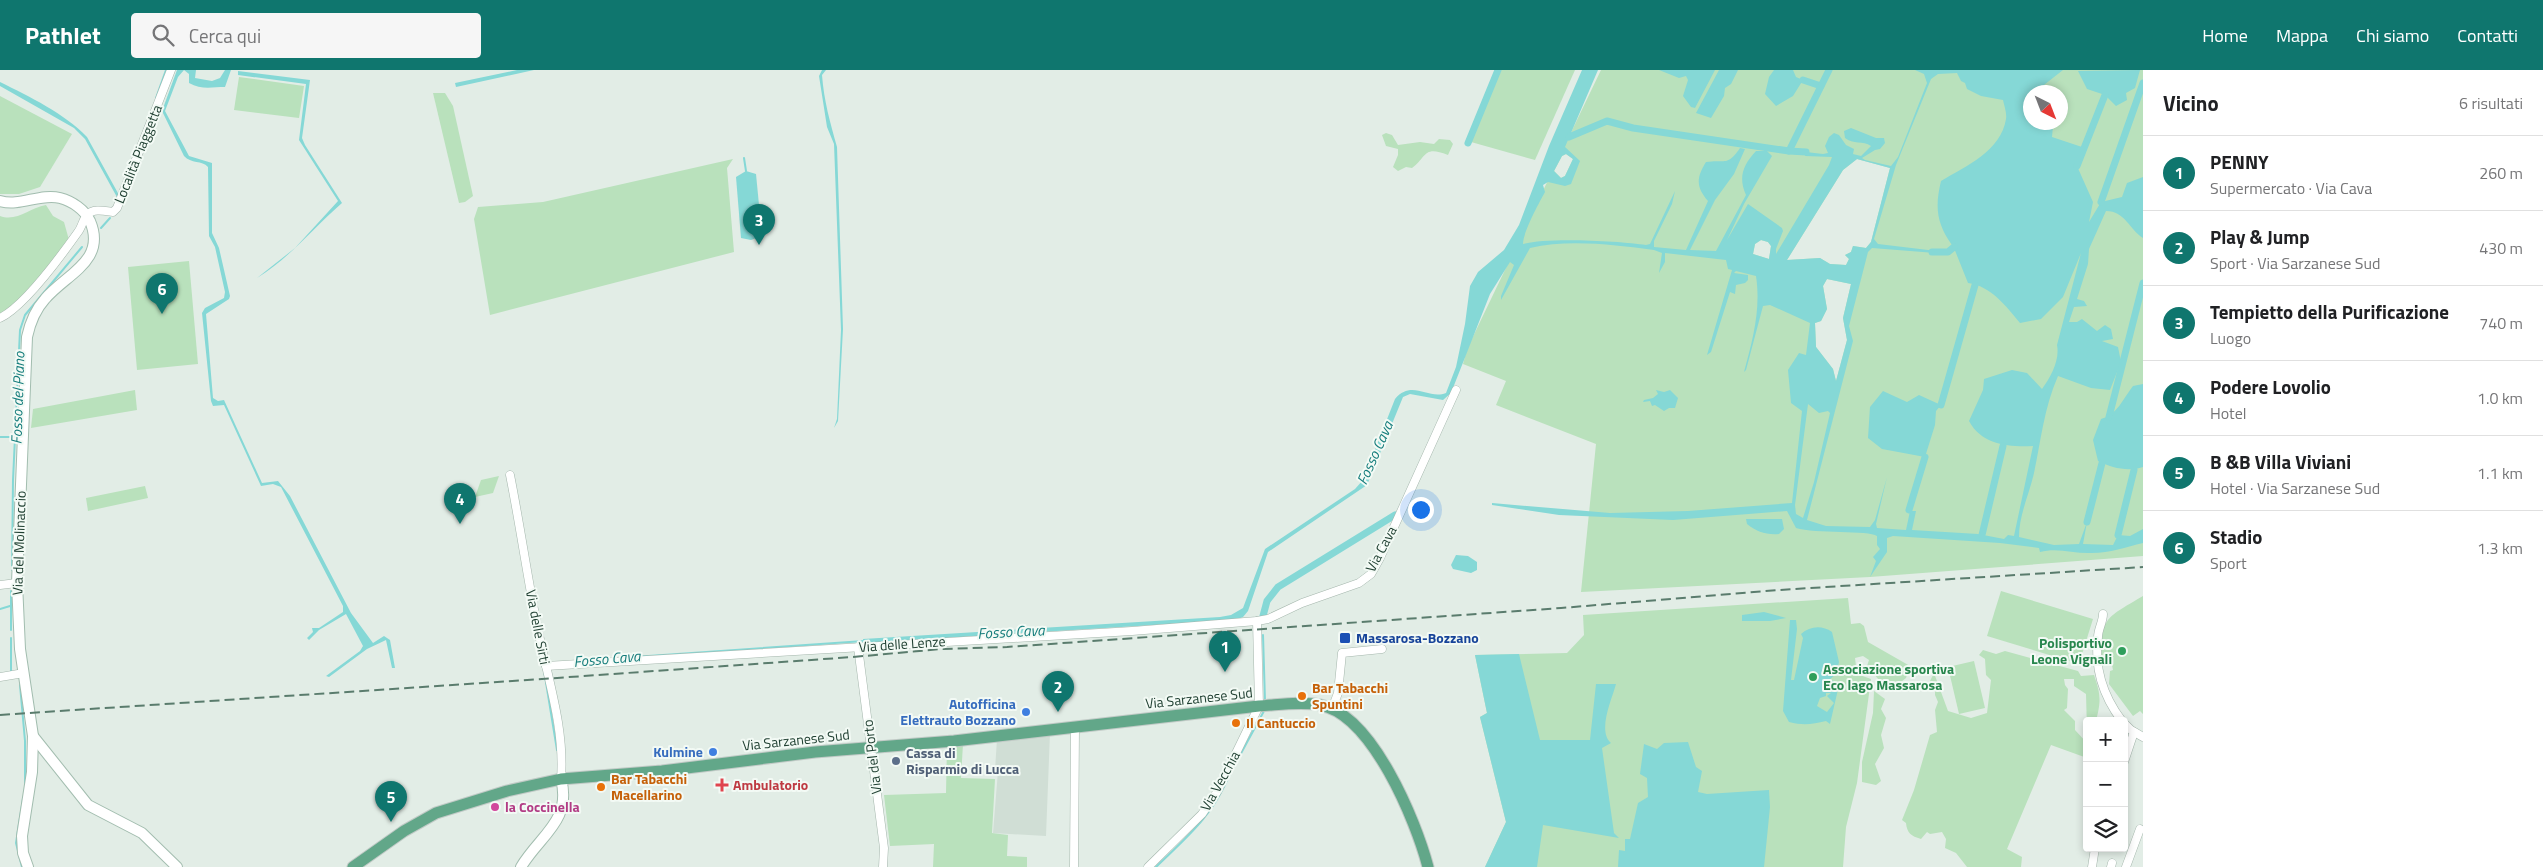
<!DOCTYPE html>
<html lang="it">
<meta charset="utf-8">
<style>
:root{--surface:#fff;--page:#f6f6f6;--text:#202124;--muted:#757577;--line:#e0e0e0;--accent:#0f766e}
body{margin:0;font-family:"Titillium Web",sans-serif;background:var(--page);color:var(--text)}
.controls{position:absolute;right:15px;bottom:15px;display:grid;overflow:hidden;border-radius:5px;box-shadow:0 2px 8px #0003}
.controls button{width:45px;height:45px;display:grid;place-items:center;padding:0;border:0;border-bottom:1px solid var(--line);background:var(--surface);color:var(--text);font:25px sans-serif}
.compass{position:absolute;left:2023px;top:15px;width:45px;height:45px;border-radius:50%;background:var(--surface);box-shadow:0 2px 8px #0003;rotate:138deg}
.you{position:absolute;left:1420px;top:439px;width:18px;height:18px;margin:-12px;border:4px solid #fff;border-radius:50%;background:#1a73e8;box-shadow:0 0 0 8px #1a73e833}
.badge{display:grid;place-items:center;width:32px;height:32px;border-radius:50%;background:var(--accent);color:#fff;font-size:16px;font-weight:700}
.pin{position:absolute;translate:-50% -41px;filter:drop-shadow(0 1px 2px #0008)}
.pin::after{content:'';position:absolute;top:26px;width:18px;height:15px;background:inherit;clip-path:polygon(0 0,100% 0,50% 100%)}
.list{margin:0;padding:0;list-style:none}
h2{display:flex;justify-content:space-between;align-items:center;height:65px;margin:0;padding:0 20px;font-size:21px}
h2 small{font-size:16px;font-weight:400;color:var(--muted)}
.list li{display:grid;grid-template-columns:32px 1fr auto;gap:15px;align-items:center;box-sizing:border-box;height:75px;padding:0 20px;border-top:1px solid var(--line)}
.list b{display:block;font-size:19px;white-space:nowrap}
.list p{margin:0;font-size:16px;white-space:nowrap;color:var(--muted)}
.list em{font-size:16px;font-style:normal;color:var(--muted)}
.icon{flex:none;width:28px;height:28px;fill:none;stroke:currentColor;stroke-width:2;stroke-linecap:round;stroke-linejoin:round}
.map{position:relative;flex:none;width:2143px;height:797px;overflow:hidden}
header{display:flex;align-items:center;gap:30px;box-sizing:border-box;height:70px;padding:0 25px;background:var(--accent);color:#fff}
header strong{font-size:24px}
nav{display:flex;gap:28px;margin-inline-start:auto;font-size:18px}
.search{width:350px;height:45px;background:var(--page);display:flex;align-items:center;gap:12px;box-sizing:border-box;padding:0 18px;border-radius:5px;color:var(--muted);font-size:19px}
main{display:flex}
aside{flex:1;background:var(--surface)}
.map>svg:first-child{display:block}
</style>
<header>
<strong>Pathlet</strong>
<div class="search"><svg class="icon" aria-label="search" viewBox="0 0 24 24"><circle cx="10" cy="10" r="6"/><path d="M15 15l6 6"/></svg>Cerca qui</div>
<nav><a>Home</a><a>Mappa</a><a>Chi siamo</a><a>Contatti</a></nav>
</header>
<main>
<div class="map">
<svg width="2143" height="797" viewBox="0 0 2143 797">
<rect width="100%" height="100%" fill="#e2ede6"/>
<polygon fill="#d0ded5" points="1050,663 1046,766 993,763 998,701 995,700 997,669"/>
<g fill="#b9e1bc" fill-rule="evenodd">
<polygon points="1501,0 1575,0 1535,90 1471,72"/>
<path d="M1601 0H2143V486L1870 507 1581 522 1596 374 1496 335 1506 311 1463 294 1467 279ZM2030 22H2060V52H2030ZM1566 84 1573 89 1565 106 1561 108 1554 101 1562 86ZM1857 89 1890 98 1871 172 1866 178 1853 176 1851 182 1845 185 1849 189 1846 195 1830 194 1820 188 1787 190 1843 100ZM1761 170 1768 172 1771 176 1769 189 1753 184 1755 174ZM1827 209 1851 214 1843 248 1847 270 1836 311 1833 299 1816 277 1815 253 1821 251 1827 239 1823 216Z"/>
<polygon points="239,7 304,16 299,48 234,40"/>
<polygon points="433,23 445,23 453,36 473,126 465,132 459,133"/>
<polygon points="0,26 72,64 40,117 19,124 0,124"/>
<path d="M1386 63 1392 65 1398 75 1420 72 1434 74 1439 69 1450 70 1453 74 1448 85C1423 75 1427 87 1412 98L1406 97 1398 101 1393 97 1398 85V79L1386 76 1382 65Z"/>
<polygon points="733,89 727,98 734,182 490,245 474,149 478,137 543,132"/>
<path d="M46 135 53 146 64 152 69 170 13 239 0 245V146C17 152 29 138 46 135Z"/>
<polygon points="189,191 198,294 137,300 128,197"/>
<polygon points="135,320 137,340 31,358 33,339"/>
<polygon points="499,406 493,423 475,427 481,410"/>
<polygon points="145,416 148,428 88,441 86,428"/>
<polygon points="2001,521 2093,549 2079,594 1987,566"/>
<path d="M2143 526V644L2140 641 2133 646 2109 614 2110 601 2113 600 2112 595 2101 596C2100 548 2104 549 2143 526Z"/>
<polygon points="1848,528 1851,554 1860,553 1864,556 1868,572 1910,596 1906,608 1901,612 1879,610 1867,596 1869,590 1863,586 1855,588 1857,604 1871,609 1857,713 1846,757 1843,797 1485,797 1506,752 1480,647 1487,643 1475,585 1567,583 1584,565 1583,545"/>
<path d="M1983 580 1996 584 2005 581 2078 601 2081 606 2094 605C2101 625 2101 631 2096 651H2087V660L2086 624 2074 616V609H2064L2065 615 2068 619 2067 638 2064 640 2075 651V660L2087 673V688L2051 675 2007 779 2022 787 2021 797H1967L1956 783 1945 778 1946 769 1942 762 1930 764 1927 762 1921 769C1911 766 1907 763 1906 753L1902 750 1914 720 1930 665 1937 662 1935 640 1938 632 1935 625V618L1930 611 1934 603 1948 641 1971 648 1987 643 1991 610 1986 605 1985 589 1979 585Z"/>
<polygon points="1974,591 1985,638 1959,644 1948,597"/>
<polygon points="1874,621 1885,629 1881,639 1886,648 1881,665 1884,678 1875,694 1881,711 1876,715 1862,712 1862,692 1873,643"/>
<polygon points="963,674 961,708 995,709 992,763 1008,765 1007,786 1027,787 1027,797 933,797 934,774 890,776 884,725 946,723 947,675"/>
</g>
<g fill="#85d8d6" fill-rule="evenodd">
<path d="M177 0H196L195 8 212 11 220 8 225 0H231L225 17C212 17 201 20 189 13V4L184 0 178 7 165 41 189 86 212 93V163L219 178 230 226 229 229 206 244 213 328 218 331 224 330 262 413 278 411 290 426 351 543 373 573 384 566 390 570 395 598H392L386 570 367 579 329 607 326 606 360 581 363 576 346 544 319 560 309 570 307 568 313 562 312 558H319L343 542V536L281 417 273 414 261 416 224 335 213 336 211 331 202 243 205 238 224 228 225 222 215 177 209 166 208 97C202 90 191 94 184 86L162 41Z"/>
<polygon points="517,0 534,0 456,17 455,13"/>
<path d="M822 0H826L822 5C824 31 830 52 837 77L843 259 838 351 834 358 837 349 841 260 834 74 827 57 819 6Z"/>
<path d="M1582 0H1598L1565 77 1580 91 1571 114 1565 116 1548 112 1543 115 1545 122C1539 133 1523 162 1523 174 1546 167 1621 171 1646 175L1650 174 1675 121 1672 134 1654 171V177L1686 180 1708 131C1696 117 1696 108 1706 92 1725 89 1727 97 1740 78L1745 79 1734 104 1715 130 1690 180 1716 181 1746 125C1738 107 1743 95 1756 81H1767L1772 86 1744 134 1727 170 1748 134 1782 158 1783 161 1776 179V184L1829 95 1832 87 1805 86 1806 82 1823 84 1828 83 1825 76 1829 67 1834 63 1839 65 1846 75 1854 79 1853 84 1861 86 1871 76C1863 70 1853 75 1845 68L1844 61 1851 58 1876 68H1884L1885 73 1880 79 1875 80 1862 88 1865 90 1891 96 1898 87 1927 13 1924 4 1915 0H2063L2035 22H2030V52L2051 53 2053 56 2052 67 2082 77 2077 96 2093 132 2089 152 2101 132 2122 127 2127 113 2143 107V168C2129 159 2125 141 2106 141L2089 179 2088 194 2077 229 2084 231 2087 236 2074 237 2069 252H2077L2082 249 2097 261 2105 255 2111 259 2113 269 2102 271 2118 277 2121 292 2110 320 2091 318 2058 306C2044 338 2041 370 2034 403 2029 425 2019 445 2019 467L2054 475 2079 474 2087 452 2083 474 2113 475 2118 465 2130 466 2143 459V473C2126 477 2110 483 2092 483 2074 484 2058 477 2040 482L2039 478 2000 473 1893 466 1887 468V482L1870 507 1876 491 1873 487 1880 479 1877 475V466C1869 460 1815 464 1796 458L1787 441 1673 450 1559 445 1492 435V433L1610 443 1688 441 1792 433 1802 341 1791 333 1788 300 1799 283 1806 285 1810 253 1770 235 1763 236 1746 300 1744 302C1753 269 1761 239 1756 206L1736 201 1734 203 1748 205V210L1745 213 1736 215 1735 224 1730 222 1711 282 1707 285 1732 200 1728 199 1726 190 1665 183V192L1659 203 1662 183 1654 180C1615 175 1569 169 1530 178L1501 230V226L1514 195 1510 192 1490 224 1451 323 1443 330 1410 324 1403 327 1367 415 1268 482 1248 541 1243 547 1235 550 863 573V569L1220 547 1231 545 1243 538 1265 479 1355 419 1363 410 1395 329C1412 309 1428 330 1446 323L1456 297 1465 254 1470 216 1478 202 1504 180 1519 155 1549 76ZM1957 3 1961 11 1965 13 1967 19 1981 26 2003 30C2004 35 2007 43 2006 49 2001 81 1966 96 1941 111 1935 136 1936 153 1952 175L1945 182 1878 174 1874 169 1896 95 1931 9 1938 4ZM1566 84 1573 89 1565 106 1561 108 1554 101 1562 86ZM1857 89 1890 98 1871 172 1866 178 1853 176 1851 182 1845 185 1849 189 1846 195 1830 194 1820 188 1787 190 1843 100ZM1761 170 1768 172 1771 176 1769 189 1753 184 1755 174ZM1872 178 1948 184 1954 178 1968 213C1991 216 2006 236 2020 253L2041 249 2063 227 2081 183 2057 275C2060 290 2051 307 2042 319L2027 303 2012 300 1984 309 1983 320 1969 351C1982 375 2008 377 2033 376L2014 466 2008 465 2004 469 1978 464 1912 460 1916 441H1910L1906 460 1877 458 1876 454 1887 407 1875 450 1870 457 1826 456 1807 450 1853 271 1849 256 1868 182ZM1827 209 1851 214 1843 248 1847 270 1836 311 1833 299 1816 277 1815 253 1821 251 1827 239 1823 216ZM1808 334 1819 343 1828 341 1830 343 1814 412 1803 448 1796 444 1795 435Z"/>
<polygon points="1659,0 1715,0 1695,38 1691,37 1683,26 1688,10 1686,6 1679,8"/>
<polygon points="1719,0 1738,0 1731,14 1725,18 1724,26 1711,48 1696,43"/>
<polygon points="1774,0 1793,0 1796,7 1803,10 1793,26 1776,36 1765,24 1769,7"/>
<polygon points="2140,0 2135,18 2126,23 2127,30 2116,36 2105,25 2087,19 2078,1"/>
<path d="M238 1 310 10 302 68 305 75 342 133C311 160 293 185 257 208L295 178 338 131 299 70 306 14 238 5Z"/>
<path d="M0 12C30 27 64 43 87 67L119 125 118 129 85 69 74 58 0 16Z"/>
<polygon points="746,101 756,104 762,166 751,170 741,168 736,107"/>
<path d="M2143 314V397C2128 402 2112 398 2098 391L2093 370 2101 349C2117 345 2123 329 2133 316Z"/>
<polygon points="1656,320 1664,322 1670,320 1678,328 1675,338 1669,338 1664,341 1655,335 1652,336 1650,331 1643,332 1644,330 1653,328 1658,324"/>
<polygon points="1883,321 1907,332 1919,325 1941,335 1936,341 1935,355 1925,387 1882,379 1868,368 1870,337"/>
<path d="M1746 449H1782L1784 459 1779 464C1766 465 1757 462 1747 454Z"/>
<polygon points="1456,485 1468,486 1477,492 1477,500 1471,503 1453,499 1451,495"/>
<polygon points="1764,542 1786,548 1770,551 1742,551 1742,545"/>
<path d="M1790 550H1796L1797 559 1791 610H1794L1803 568 1801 564C1810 556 1822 555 1832 562L1839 592 1836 604 1830 609 1839 615 1830 654 1826 651C1813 654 1804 656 1789 652L1783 641ZM1826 623H1831L1827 626 1834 633 1827 642 1817 636 1820 628 1826 626Z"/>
<path d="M1519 584 1540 670H1590L1596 614H1616C1612 629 1597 661 1611 673L1602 678 1614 763 1619 768 1543 755 1537 797H1485L1506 752 1480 647 1487 643 1475 585Z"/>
<polygon points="1688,672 1696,697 1702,701 1698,722 1707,724 1769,720 1770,737 1764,797 1618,797 1619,780 1625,781 1625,769 1630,769 1638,733 1648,727 1647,708 1640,704 1644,674 1657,679 1664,673"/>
</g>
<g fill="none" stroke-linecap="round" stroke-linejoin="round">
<g stroke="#85d8d6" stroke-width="2">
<polyline points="156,28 166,0"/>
<polyline points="744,88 746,101"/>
<polyline points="101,158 110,148"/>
<polyline points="0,367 15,367"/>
<polyline points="12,500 13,410 20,260 25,245 82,177"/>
<polyline points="11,521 11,560"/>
<polyline points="0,539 10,536"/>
<polyline points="1263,565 1265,631"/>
<polyline points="11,568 11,602"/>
<polyline points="634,587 864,571"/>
<polyline points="543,594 557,680"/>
<polyline points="20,615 25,671 25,714"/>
<polyline points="1232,700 1264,641"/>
<polyline points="22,797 16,773 23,729"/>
<path d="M1156 797C1189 765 1211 748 1230 704"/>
</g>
<g stroke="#85d8d6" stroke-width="7">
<polyline points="1803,10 1821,16"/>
<polyline points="1569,67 1607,51 1633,58 1789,81 1829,0"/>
<polyline points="1468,73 1498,0"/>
<polyline points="1789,81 1806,82"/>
<polyline points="2077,96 2105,25"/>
<polyline points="2101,132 2143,13"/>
<polyline points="1932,182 1948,182 1954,177"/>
<polyline points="1941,335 1975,215"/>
<polyline points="2109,347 2143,213"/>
<polyline points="1909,440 1925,387"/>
<polyline points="2087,452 2102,393"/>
<polyline points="1982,465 2003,376"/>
<polyline points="2118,465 2134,400"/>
<polyline points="1263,546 1267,531 1278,517 1395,445"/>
</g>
<defs>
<g id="street">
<path d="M0 248C25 236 61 186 78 162 82 157 83 149 87 145 93 138 105 141 113 142L117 138 171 0"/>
<path d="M510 405C520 455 527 505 537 555 547 607 565 657 561 709"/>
<polyline points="0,515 17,513"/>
<path d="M2103 544C2103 552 2098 559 2098 567 2094 598 2103 626 2122 651"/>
<polyline points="858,577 884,778 883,797"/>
<polyline points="546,596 1132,561 1257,551 1268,549 1302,533 1359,513 1371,504 1380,488 1456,320"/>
<polyline points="0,607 24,603"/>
<polyline points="1332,639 1338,623 1342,583 1382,579"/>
<polyline points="2124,653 2131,660 2143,667"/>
<polyline points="2124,692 2134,662"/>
<polyline points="1074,797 1075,657"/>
<polyline points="1148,797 1202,744 1217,722 1259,636 1257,551"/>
<polyline points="2092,797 2095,778"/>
<polyline points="2111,797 2112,793"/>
<polyline points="2126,797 2140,759"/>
</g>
<g id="secondary">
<path d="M0 131C20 137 40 123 60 128 72 131 85 140 90 151 107 191 66 204 45 229 35 240 30 253 27 267L17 513 20 579 33 666 32 702 22 766 23 783 28 797"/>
<polyline points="33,666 88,735 142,763 177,797"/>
<path d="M521 797C540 765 572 751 561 709"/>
</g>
<path id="primary" d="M353 797 404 761 436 743 507 721 561 709 662 701 815 682 954 671 1259 636C1278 635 1301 631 1320 635 1372 644 1416 751 1428 797"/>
</defs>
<use href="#street" stroke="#a4b6ac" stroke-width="9"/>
<use href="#secondary" stroke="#a2bdaf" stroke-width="12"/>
<use href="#primary" stroke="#c1cac6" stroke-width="13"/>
<use href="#street" stroke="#fff" stroke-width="8"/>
<use href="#secondary" stroke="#fff" stroke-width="10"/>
<use href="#primary" stroke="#62a789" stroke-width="11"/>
<polyline stroke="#5a7c6d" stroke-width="2" stroke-dasharray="10 5" stroke-linecap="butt" points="0,645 542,609 853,587 941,579 1007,577 1561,538 1779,520 2143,497"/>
</g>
<rect fill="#1a4fb4" stroke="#f3faf5" stroke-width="2" x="1339" y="562" width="12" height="12" rx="2.5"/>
<g fill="#2e9e5b" stroke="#f3faf5" stroke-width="2">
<circle cx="2122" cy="581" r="5"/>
<circle cx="1813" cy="607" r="5"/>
</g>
<g fill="#e8710a" stroke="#f3faf5" stroke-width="2">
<circle cx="1302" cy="626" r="5"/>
<circle cx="1236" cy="653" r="5"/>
<circle cx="601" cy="717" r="5"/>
</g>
<g fill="#3f7fe0" stroke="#f3faf5" stroke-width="2">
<circle cx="1026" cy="642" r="5"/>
<circle cx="713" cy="682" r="5"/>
</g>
<circle fill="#5c6f8a" stroke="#f3faf5" stroke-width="2" cx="896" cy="691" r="5"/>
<path fill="#e0444e" stroke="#f3faf5" stroke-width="2" d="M719.5 707.5h5v5h5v5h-5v5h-5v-5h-5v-5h5z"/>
<circle fill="#d1479c" stroke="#f3faf5" stroke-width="2" cx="495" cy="737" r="5"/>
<g text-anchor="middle" stroke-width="4" stroke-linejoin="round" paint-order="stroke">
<g font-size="14" fill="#204032" stroke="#f3faf5">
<text transform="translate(138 84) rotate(-68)" y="5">Località Piaggetta</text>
<text transform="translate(19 473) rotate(-88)" y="5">Via del Molinaccio</text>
<text transform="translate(1381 479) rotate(-62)" y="5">Via Cava</text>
<text transform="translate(538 557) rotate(79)" y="5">Via delle Sirti</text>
<text transform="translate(902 574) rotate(-4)" y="5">Via delle Lenze</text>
<text transform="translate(1199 628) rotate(-6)" y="5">Via Sarzanese Sud</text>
<text transform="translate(796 670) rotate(-6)" y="5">Via Sarzanese Sud</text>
<text transform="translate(872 687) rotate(-97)" y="5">Via del Porto</text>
<text transform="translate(1220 711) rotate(-61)" y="5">Via Vecchia</text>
</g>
<g font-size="14" font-weight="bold" fill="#164399" stroke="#f3faf5" text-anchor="start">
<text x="1356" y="573">Massarosa-Bozzano</text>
</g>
<g font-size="14" font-weight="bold" fill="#27864d" stroke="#f3faf5" text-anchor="end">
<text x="2112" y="578">Polisportivo<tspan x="2112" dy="16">Leone Vignali</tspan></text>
<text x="1823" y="604" text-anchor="start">Associazione sportiva<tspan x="1823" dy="16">Eco lago Massarosa</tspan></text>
</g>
<g font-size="14" font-weight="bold" fill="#c56008" stroke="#f3faf5" text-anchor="start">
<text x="1312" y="623">Bar Tabacchi<tspan x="1312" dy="16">Spuntini</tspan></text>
<text x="1246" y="658">Il Cantuccio</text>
<text x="611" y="714">Bar Tabacchi<tspan x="611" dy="16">Macellarino</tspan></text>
</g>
<g font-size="14" font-weight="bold" fill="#366cbe" stroke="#f3faf5" text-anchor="end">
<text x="1016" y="639">Autofficina<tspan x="1016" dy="16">Elettrauto Bozzano</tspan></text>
<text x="703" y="687">Kulmine</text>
</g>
<g font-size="14" font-weight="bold" fill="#4e5e75" stroke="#f3faf5" text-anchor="start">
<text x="906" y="688">Cassa di<tspan x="906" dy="16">Risparmio di Lucca</tspan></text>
</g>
<g font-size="14" font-weight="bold" fill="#be3a42" stroke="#f3faf5" text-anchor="start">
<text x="733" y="720">Ambulatorio</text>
</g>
<g font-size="14" font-weight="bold" fill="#b23c85" stroke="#f3faf5" text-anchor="start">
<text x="505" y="742">la Coccinella</text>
</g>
<g font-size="15" font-style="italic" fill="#147c7b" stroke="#f3faf5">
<text transform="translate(18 328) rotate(-88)" y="5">Fosso del Piano</text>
<text transform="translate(1375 383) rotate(-66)" y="5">Fosso Cava</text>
<text transform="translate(1011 562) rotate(-3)" y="5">Fosso Cava</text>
<text transform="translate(607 589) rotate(-5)" y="5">Fosso Cava</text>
</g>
</g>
</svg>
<div class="controls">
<button>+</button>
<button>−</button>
<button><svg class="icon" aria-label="layers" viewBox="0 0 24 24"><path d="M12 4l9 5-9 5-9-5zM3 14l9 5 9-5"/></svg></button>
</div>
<svg class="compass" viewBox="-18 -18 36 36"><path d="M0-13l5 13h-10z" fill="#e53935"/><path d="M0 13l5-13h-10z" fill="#757577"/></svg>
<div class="you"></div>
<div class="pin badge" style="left:1225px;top:602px">1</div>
<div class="pin badge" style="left:1058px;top:642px">2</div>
<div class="pin badge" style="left:759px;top:175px">3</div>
<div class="pin badge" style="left:460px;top:454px">4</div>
<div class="pin badge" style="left:391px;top:752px">5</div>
<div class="pin badge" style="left:162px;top:244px">6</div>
</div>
<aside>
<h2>Vicino<small>6 risultati</small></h2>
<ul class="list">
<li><span class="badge">1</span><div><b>PENNY</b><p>Supermercato · Via Cava</p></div><em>260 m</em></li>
<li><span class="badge">2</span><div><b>Play &amp; Jump</b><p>Sport · Via Sarzanese Sud</p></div><em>430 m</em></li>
<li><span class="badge">3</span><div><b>Tempietto della Purificazione</b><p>Luogo</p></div><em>740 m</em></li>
<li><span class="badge">4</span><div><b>Podere Lovolio</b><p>Hotel</p></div><em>1.0 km</em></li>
<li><span class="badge">5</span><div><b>B &amp;B Villa Viviani</b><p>Hotel · Via Sarzanese Sud</p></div><em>1.1 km</em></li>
<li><span class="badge">6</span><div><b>Stadio</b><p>Sport</p></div><em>1.3 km</em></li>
</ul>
</aside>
</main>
